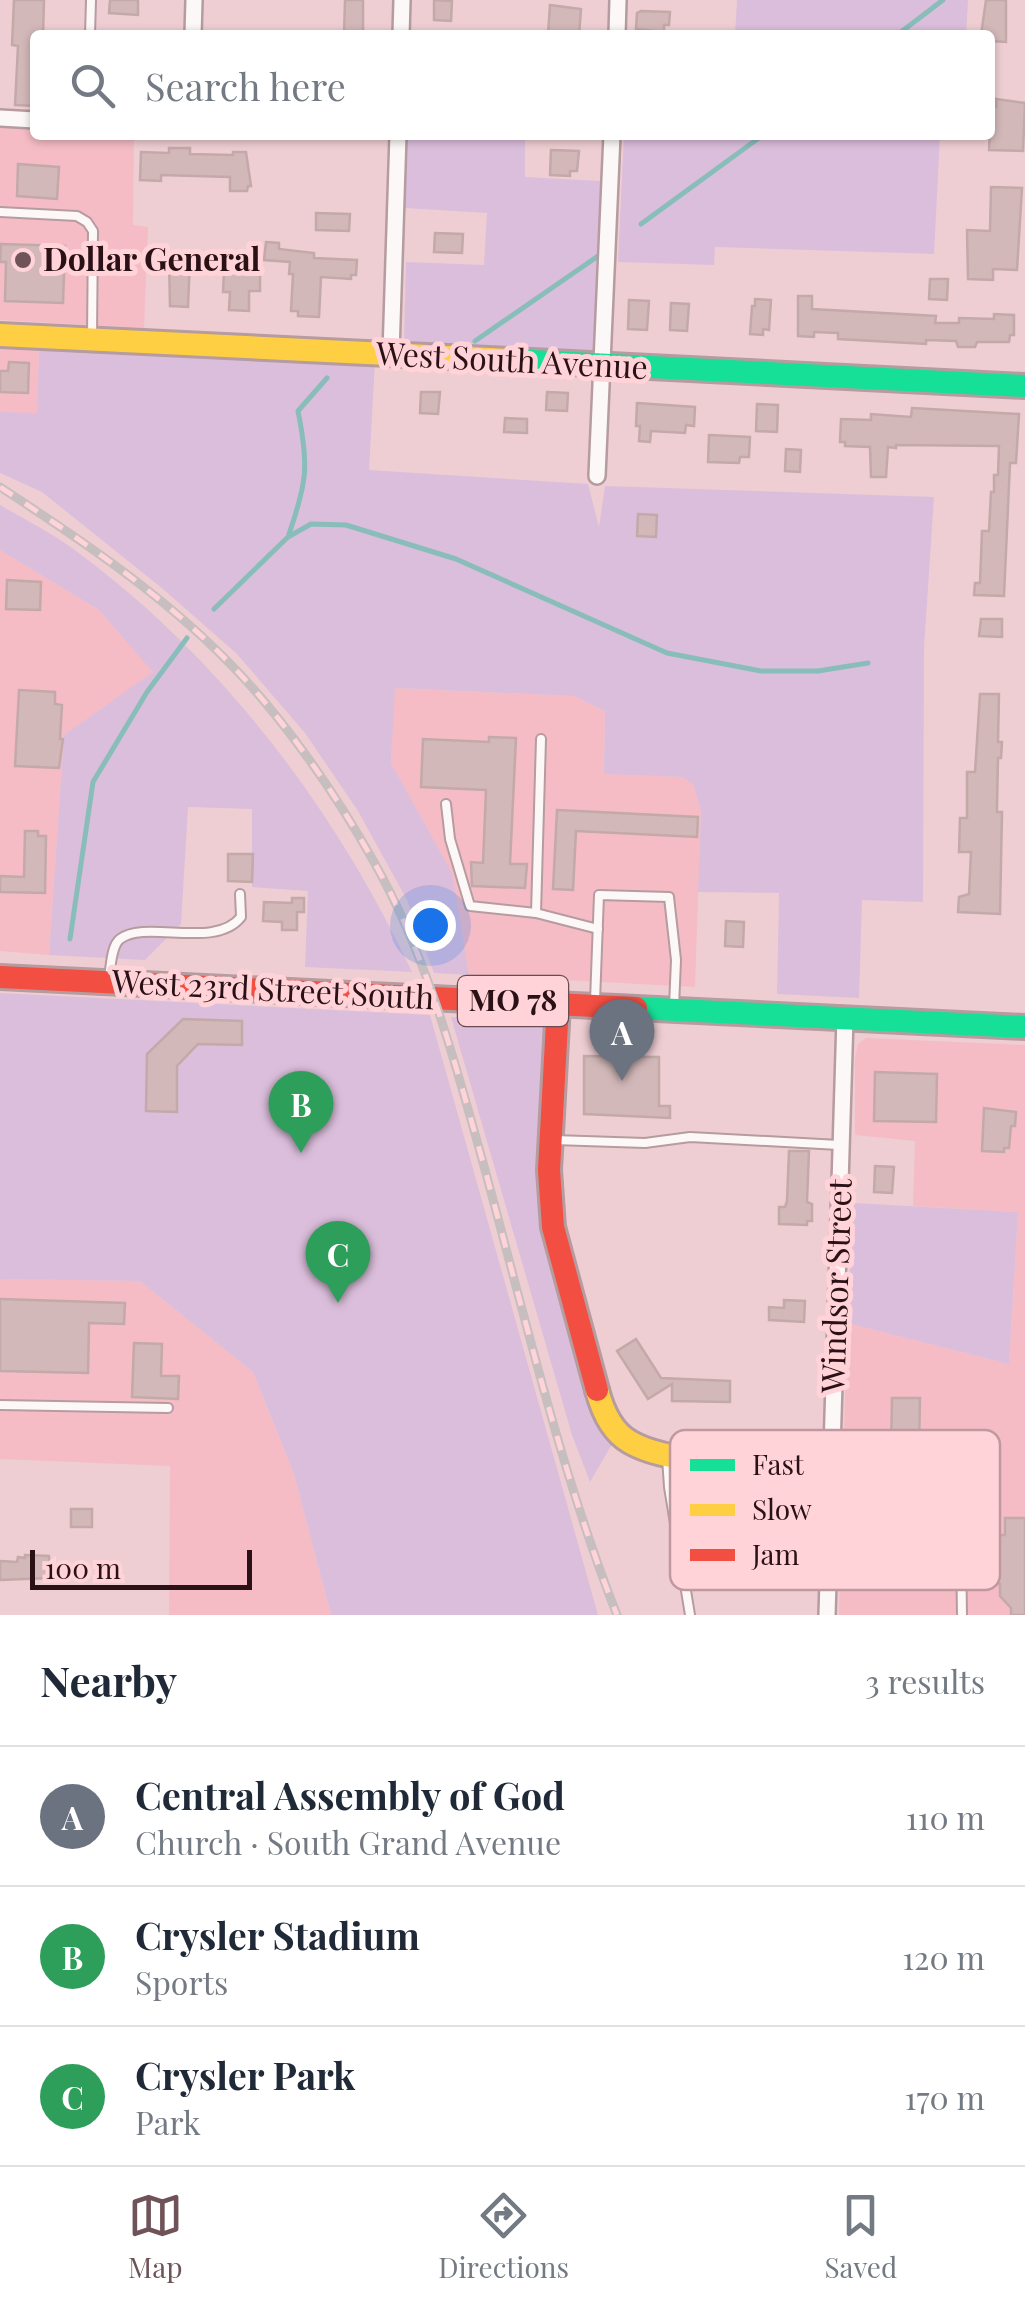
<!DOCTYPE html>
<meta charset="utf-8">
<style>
:root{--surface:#fff;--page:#f6f6f7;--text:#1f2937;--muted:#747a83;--line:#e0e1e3;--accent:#6f5358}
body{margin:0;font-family:"Playfair Display",serif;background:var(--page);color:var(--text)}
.scale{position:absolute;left:30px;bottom:25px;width:222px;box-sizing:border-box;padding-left:10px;border:5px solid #2a1116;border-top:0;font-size:28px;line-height:35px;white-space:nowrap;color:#2a1116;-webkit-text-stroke:8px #ffd3d8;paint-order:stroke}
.you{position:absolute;left:430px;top:925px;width:35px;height:35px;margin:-25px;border:8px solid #fff;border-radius:50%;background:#1a73e8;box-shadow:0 0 0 15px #1a73e833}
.badge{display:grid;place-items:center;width:65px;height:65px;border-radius:50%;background:var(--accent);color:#fff;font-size:32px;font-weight:700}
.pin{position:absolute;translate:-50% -82px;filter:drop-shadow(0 2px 5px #0008)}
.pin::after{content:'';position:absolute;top:52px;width:35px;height:30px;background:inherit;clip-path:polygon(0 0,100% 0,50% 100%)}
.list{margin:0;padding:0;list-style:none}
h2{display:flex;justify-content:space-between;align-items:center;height:130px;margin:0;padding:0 40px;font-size:42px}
h2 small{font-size:32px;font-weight:400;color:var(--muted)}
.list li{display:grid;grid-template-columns:65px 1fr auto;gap:30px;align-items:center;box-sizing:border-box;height:140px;padding:0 40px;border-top:2px solid var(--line)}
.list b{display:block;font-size:38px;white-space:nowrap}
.list p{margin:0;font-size:32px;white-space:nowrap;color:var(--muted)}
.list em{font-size:32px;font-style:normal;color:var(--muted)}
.icon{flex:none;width:55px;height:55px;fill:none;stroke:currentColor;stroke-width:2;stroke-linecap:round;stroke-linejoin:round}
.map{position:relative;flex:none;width:1025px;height:1615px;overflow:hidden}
.search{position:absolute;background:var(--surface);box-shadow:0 2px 8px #0004;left:30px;right:30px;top:30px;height:110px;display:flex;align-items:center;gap:25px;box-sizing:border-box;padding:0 35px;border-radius:10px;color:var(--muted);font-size:38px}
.sheet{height:550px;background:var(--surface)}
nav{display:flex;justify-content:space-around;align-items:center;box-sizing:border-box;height:140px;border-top:2px solid var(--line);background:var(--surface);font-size:28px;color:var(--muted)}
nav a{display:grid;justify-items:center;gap:5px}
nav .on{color:var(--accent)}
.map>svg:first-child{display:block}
</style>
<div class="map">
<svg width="1025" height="1615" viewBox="0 0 1025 1615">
<rect width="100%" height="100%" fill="#eeced3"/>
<g fill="#f5bcc5">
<polygon points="0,126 35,128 35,135 134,135 133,225 148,227 144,328 0,320"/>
<polygon points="0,347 39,350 37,414 0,412"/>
<polygon points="0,550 99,610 154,672 64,735 49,955 0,951"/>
<polygon points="394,688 574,696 605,711 604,774 682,777 693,784 701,811 695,987 469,975 451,873 391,763"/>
<polygon points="866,1038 1025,1045 1025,1615 839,1615 847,1323 1009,1364 1018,1212 913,1206 915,1141 855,1135 855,1058 858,1044"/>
<polygon points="0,1279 140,1281 253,1372 294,1474 331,1615 169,1615 170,1466 0,1459"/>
</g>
<g fill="#dbbedb">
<polygon points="737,0 968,0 966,35 735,35"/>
<polygon points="407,135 525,136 525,177 600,181 597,346 592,353 411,346 404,340 406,262 484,265 487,213 405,208"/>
<polygon points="624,135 940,135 934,254 715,247 714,265 618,262"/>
<polygon points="39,350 375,361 369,470 588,484 599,527 605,486 934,497 924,647 923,902 862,900 859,998 777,994 779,893 698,892 701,811 693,784 682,777 604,774 605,711 574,696 395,688 391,763 452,873 469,975 434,973 407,900 358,811 305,733 237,654 163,589 42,492 0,473 0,412 37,413"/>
<path d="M0 505C24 519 50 532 72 548 220 656 335 808 412 972L305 967 308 891 252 887V809L188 807 181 924 145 960 49 955 64 735 153 672 99 610 0 550Z"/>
<polygon points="0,993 430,1015 598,1615 331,1615 294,1474 253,1372 140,1281 0,1279"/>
<polygon points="451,1017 540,1024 545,1030 539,1167 614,1441 590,1482 572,1435"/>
<polygon points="854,1203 1018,1212 1009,1364 847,1323"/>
</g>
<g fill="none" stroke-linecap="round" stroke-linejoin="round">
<g stroke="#88bdba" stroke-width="5">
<polyline points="897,35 943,0"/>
<polyline points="641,224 763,135"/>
<polyline points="475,341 601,254"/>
<path d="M289 534C307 482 309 466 298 411L327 378"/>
<polyline points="214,609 288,537 311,524 346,525 456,559 667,653 761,671 818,671 868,663"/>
<polyline points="70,939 93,782 147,692 187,638"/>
</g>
</g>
<g fill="#d3b8b9" stroke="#c4a9a9" stroke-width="2.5">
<polygon points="14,0 44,0 43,35 35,35 35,106 15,105 18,46 12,45"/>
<polygon points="110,0 138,0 138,15 109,13"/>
<polygon points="345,0 363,0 363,35 344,35"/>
<polygon points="434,0 452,1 451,21 434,20"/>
<polygon points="986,0 1006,0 1006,42 990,41 990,35 981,35"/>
<polygon points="550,5 581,9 579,35 548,35"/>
<polygon points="641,11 670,12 669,25 664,25 664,32 636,29 637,13"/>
<polygon points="996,99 1025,103 1023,151 989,150 991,106 996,107"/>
<polygon points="169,148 190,148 190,154 233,155 233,152 246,152 251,186 248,186 247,191 230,191 230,177 161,175 161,181 140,180 141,152 169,153"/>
<polygon points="551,150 579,151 577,171 570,171 570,176 550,175"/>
<polygon points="18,164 59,167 57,199 17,196"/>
<polygon points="991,187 1022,188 1017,270 993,269 993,280 968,279 967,230 990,231"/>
<polygon points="316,213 350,214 349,231 316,230"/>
<polygon points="435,233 463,234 462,253 434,252"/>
<polygon points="266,242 279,243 279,249 314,253 314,258 357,260 356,275 351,275 351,279 321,277 319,317 298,316 298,311 291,311 293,274 289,274 290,262 264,260"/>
<polygon points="1,244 65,246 63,303 5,301 6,262 0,262"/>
<polygon points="169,258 190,259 188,307 170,306"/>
<polygon points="224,272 260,274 260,291 249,291 249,311 229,310 230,292 223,292"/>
<polygon points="930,279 948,279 947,300 929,299"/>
<polygon points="798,296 812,296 812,309 936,316 935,323 959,323 959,318 994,319 994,314 1014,315 1014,335 1010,335 1009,342 977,342 975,347 958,347 956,341 926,340 926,344 838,339 838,333 814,332 814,337 798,336"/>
<polygon points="755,299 771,300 769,330 763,329 763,335 750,334 752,306 755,306"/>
<polygon points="629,300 649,301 647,330 628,329"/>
<polygon points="671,303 689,304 687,331 670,330"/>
<polygon points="9,362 29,363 28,393 0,392 0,371 8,371"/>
<polygon points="421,392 440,392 438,414 420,413"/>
<polygon points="547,392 568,393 567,411 546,410"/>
<polygon points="637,403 695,407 694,426 686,425 685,433 651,431 650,442 639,441 640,426 636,426"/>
<polygon points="757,404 778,405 777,432 756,431"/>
<polygon points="912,408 1019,414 1016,463 1010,463 1004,596 974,595 975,583 980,583 982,531 989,531 991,492 994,492 994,475 998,475 999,446 896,445 896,448 888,447 886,477 871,477 870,447 845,446 845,442 840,442 841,419 871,420 871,414 911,417"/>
<polygon points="505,418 527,419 527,433 504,432"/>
<polygon points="709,435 750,437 749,457 740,457 739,463 708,462"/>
<polygon points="786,449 801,450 800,472 785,471"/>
<polygon points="638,514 657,515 656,537 637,536"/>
<polygon points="7,580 41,582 40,610 6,609"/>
<polygon points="981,619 1002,619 1002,637 979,636"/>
<polygon points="19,690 55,692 55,704 62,705 60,739 63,739 59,768 15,766"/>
<polygon points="980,694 999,694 998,742 1002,742 1001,758 998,758 997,806 997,812 1002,812 1000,914 958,912 959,897 969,894 971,852 959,852 960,818 967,818 967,772 975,772"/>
<polygon points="489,737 516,738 510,864 527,864 525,888 472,886 471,862 483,863 486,790 421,787 423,739 489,742"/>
<polygon points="557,810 698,817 697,837 576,831 573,890 553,889"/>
<polygon points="25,831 38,831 38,836 46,836 45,893 0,892 0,876 24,877"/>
<polygon points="228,854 253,854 252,882 228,881"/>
<polygon points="292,898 304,898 304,912 297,912 297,930 282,930 282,922 263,921 264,902 292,903"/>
<polygon points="726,921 744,922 743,947 725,946"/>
<polygon points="183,1019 242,1021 242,1045 198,1044 177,1066 177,1112 146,1111 147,1054"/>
<polygon points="584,1056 659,1057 659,1106 670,1106 670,1118 584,1114"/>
<polygon points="875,1072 937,1074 936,1122 874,1121"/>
<polygon points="984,1108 1016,1112 1015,1126 1011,1126 1009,1148 1004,1148 1004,1152 982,1151"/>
<polygon points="789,1151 809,1151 807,1202 812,1204 812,1221 807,1221 807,1225 779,1224 779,1207 785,1207 787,1201"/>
<polygon points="875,1166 894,1167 892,1193 874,1192"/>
<polygon points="0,1299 125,1303 124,1324 89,1323 88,1373 0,1371"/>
<polygon points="784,1300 805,1301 804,1322 769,1320 769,1307 784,1308"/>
<polygon points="636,1339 661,1378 730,1381 730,1402 672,1401 672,1384 648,1399 617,1351"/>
<polygon points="134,1343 162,1344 161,1376 179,1376 178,1399 132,1397"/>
<polygon points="892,1398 920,1398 918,1499 890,1499"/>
<rect x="71" y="1509" width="21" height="18"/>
<polygon points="1005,1518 1025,1518 1025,1615 1011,1615 1011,1608 1000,1596 1000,1584 995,1584 996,1535 1005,1535"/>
<polygon points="25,1555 49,1556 50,1578 0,1580 0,1561 17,1562 18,1557 25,1558"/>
</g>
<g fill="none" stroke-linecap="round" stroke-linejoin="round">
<defs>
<g id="lane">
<polyline points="90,35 91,0"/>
<polyline points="0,212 77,216 87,222 93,231 92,337"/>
<polyline points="446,804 450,839 470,906 536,913 598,929"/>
<polyline points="536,913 541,739"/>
<path d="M109 977C111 967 111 946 120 939 146 919 215 950 241 917L240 894"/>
<polyline points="595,1001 599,895 669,897 676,960 674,1007"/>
<polyline points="554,1140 645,1143 690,1137 839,1145"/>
<polyline points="0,1405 168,1408"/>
<polyline points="667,1457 669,1487 690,1615"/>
<path d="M831 1518C868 1519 941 1510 961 1546L962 1615"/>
</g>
<g id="street">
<polyline points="193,35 194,0"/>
<polyline points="401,35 402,0"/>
<polyline points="617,35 618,0"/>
<polyline points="0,118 35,120"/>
<polyline points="391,353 398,135"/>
<polyline points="597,476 612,135"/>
<polyline points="827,1615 845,1018"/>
</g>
<g id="fast">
<polyline points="512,360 1025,386"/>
<polyline points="636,1008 1025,1027"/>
</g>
<g id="slow">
<polyline points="0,335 512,360"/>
<path d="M597 1390C602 1409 612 1432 630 1442 676 1469 778 1462 832 1463"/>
</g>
<g id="jam">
<polyline points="0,977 636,1008"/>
<polyline points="558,1004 549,1170 553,1227 597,1390"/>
</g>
</defs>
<use href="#lane" stroke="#b69b9f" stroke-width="12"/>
<use href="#street" stroke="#b69b9f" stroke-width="20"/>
<use href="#fast" stroke="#b69b9f" stroke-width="28"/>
<use href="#slow" stroke="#b69b9f" stroke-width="28"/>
<use href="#jam" stroke="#b69b9f" stroke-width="28"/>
<use href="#lane" stroke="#fcf8f8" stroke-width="8"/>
<use href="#street" stroke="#fcf8f8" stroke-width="15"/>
<use href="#fast" stroke="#16e098" stroke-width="22"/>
<use href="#slow" stroke="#ffcf43" stroke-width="22"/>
<use href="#jam" stroke="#f24e42" stroke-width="22"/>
<defs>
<path id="rail" d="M0 487C95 549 189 612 263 700 305 750 342 805 374 862 426 954 454 1058 482 1159 524 1311 559 1468 617 1615"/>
</defs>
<use href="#rail" stroke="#c6bebf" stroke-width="9"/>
<use href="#rail" stroke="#ffd3d8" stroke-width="5" stroke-dasharray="15" stroke-linecap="butt"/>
</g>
<circle fill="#6f5358" stroke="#ffd3d8" stroke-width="4" cx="23" cy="260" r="10"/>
<g text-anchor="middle" stroke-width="10" stroke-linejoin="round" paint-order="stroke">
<rect fill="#ffd3d8" stroke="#6a4b50" stroke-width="2.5" x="458" y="976" width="110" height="50" rx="8"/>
<g font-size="30" font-weight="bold" fill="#2a1116">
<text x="513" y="1011">MO 78</text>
</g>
<g font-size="32" font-weight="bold" fill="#2a1116" stroke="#ffd3d8" text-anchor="start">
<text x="43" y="271">Dollar General</text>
</g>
<g font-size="32" fill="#2a1116" stroke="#ffd3d8">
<text transform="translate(512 361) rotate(3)" y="11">West South Avenue</text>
<text transform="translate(273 990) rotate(3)" y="11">West 23rd Street South</text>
<text transform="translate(837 1286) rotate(-88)" y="11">Windsor Street</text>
</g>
</g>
<rect x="670" y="1430" width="330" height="160" rx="15" fill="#ffd3d8" stroke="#bf999e" stroke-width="2.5"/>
<rect x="690" y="1459" width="45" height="12" fill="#16e098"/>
<rect x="690" y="1504" width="45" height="12" fill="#ffcf43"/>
<rect x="690" y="1549" width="45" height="12" fill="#f24e42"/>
<g font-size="28" fill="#2a1116">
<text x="752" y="1475">Fast</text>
<text x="752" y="1520">Slow</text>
<text x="752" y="1565">Jam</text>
</g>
</svg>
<div class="scale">100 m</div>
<div class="you"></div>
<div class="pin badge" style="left:622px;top:1081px;background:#6b7280">A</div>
<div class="pin badge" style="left:301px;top:1153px;background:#2e9e5b">B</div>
<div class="pin badge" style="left:338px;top:1303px;background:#2e9e5b">C</div>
<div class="search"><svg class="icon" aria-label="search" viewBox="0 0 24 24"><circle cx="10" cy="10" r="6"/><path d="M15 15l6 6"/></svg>Search here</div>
</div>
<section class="sheet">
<h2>Nearby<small>3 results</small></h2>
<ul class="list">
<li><span class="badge" style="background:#6b7280">A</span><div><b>Central Assembly of God</b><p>Church · South Grand Avenue</p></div><em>110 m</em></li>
<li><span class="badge" style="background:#2e9e5b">B</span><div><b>Crysler Stadium</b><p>Sports</p></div><em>120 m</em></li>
<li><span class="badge" style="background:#2e9e5b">C</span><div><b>Crysler Park</b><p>Park</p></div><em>170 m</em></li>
</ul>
</section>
<nav>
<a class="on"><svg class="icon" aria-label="map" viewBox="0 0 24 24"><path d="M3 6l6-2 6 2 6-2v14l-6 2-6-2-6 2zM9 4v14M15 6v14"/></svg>Map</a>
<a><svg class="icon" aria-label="directions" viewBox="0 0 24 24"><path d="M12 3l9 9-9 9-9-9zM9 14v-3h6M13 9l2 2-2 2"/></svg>Directions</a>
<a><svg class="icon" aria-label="saved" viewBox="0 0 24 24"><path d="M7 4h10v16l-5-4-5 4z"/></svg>Saved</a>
</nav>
